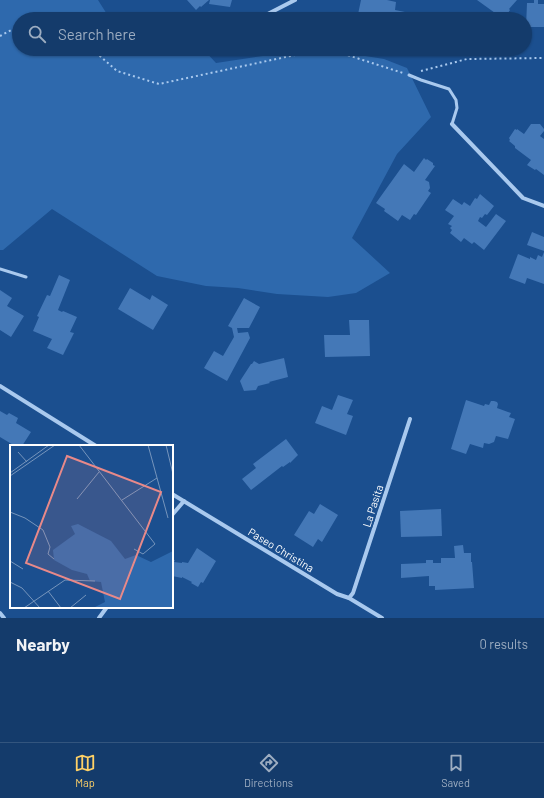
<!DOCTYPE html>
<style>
:root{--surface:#143b6b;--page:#214673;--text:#f1f3f6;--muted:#9dadc1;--line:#33557e;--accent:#ffd166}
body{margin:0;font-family:Barlow,sans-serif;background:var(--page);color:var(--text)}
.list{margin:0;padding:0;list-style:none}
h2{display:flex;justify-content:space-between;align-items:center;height:52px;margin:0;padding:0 16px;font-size:17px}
h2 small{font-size:13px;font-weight:400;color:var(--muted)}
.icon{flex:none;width:22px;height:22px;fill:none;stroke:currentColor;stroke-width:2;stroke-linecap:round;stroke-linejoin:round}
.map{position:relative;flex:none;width:544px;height:618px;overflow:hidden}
.search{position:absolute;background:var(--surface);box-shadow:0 1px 3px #0004;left:12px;right:12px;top:12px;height:44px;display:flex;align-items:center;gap:10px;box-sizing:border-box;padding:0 14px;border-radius:22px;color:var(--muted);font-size:15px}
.sheet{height:124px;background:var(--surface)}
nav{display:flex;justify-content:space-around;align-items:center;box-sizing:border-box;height:56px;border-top:1px solid var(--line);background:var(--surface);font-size:11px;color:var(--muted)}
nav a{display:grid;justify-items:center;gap:2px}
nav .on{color:var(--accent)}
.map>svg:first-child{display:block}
</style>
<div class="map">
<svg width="544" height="618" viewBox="0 0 544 618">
<rect width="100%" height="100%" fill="#1b4f8f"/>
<polygon fill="#2e69ad" points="0,0 98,0 110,19 19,19 19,49 130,49 131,50 135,49 203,49 216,63 297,51 353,54 384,59 407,68 431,117 397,154 352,238 390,273 356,293 328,297 277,294 238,288 206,286 157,276 52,209 3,250 0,250"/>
<g fill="#4478b7">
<polygon points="187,0 209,0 201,7 200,6 196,10"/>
<polygon points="210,0 232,0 230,7 209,4"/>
<polygon points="361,0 387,0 396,2 395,10 405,12 403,19 379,19 380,17 370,15 369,19 357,19"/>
<polygon points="477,0 517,0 509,9 510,10 506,16 505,15 502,18"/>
<polygon points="534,0 538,0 538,4 544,4 544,27 526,27 527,3 534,3"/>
<polygon points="531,124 540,124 544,129 544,131 540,136 544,139 544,175 536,169 535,170 527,165 531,160 515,148 515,146 509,141 510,140 509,138 515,129 517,130 517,129 524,134"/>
<polygon points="424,158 426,160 427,159 433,163 433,165 435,166 425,180 429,182 430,188 428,191 431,193 416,215 414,214 410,220 402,215 398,221 384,211 385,209 376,203 404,164 414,172"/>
<polygon points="480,194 494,206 487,215 485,214 482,218 480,217 478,221 486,227 496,214 506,221 484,250 474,242 472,244 464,238 461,242 450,233 452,230 450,228 452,226 448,224 454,216 445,210 453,199 462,205 464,202 470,206 475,198 477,199"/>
<polygon points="532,232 544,237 544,251 527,245"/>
<polygon points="544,252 544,284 527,278 525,284 509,278 518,254 530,259 530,257 536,260 538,255 542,257"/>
<polygon points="59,275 70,280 58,310 62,312 63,311 77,317 70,332 74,333 63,355 47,348 52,339 33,331 39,317 37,316 47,295 50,296"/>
<polygon points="130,288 150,300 152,295 168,305 153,330 118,309"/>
<polygon points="0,290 12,298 7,306 24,316 11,337 0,330"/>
<polygon points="244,298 260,307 249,328 237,328 238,333 248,332 250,338 227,381 204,368 214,351 223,356 234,337 232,328 228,326"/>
<polygon points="349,320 369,320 370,356 325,357 324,335 350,335"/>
<polygon points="284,358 288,377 269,382 270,383 258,386 256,390 244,391 240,381 251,364 252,364 254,361 259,364"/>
<polygon points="338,395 353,400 347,414 353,416 346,435 315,423 322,406 332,410"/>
<polygon points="466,400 484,406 485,404 489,405 491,401 494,401 497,402 498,404 497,408 511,413 509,417 515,419 508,439 496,436 494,442 489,444 484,443 483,448 470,444 466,454 451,449"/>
<polygon points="0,411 7,415 9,413 18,418 16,423 31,432 22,446 15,446 0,437"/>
<polygon points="286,439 298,455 290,463 290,462 283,467 282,466 251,490 242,479 256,468 253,464"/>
<polygon points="320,504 338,515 322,542 318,539 313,547 294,535 309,511 314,514"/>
<polygon points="441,509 442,536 401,537 400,511"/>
<polygon points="463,545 464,553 471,553 471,562 472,562 474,588 435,590 435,586 429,586 429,576 401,578 401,564 426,563 426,560 433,560 433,563 441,563 441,558 455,558 454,546"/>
<polygon points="197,548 216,561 203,583 201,582 198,587 191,583 192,582 182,577 182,578 172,576 172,560 175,560 174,562 182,563 182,562 188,563"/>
</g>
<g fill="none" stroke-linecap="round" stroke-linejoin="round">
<g stroke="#a9c9ee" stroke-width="2" stroke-dasharray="2 3" stroke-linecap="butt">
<polyline points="31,19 38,15 47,19"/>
<polyline points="0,36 19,26"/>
<polyline points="92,49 117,71 159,84 295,55 338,52 403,73"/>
<polyline points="421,71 467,59 544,58"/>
</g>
<g stroke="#a9c9ee" stroke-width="3">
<polyline points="409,75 421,80 449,89 456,100 457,108 452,124"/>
<polyline points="0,269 26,277"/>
</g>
<g stroke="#a9c9ee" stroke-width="4">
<polyline points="258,19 295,0"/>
<polyline points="452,124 523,198 544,206"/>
<polyline points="0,386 96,446"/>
<polyline points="172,494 337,594 349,598 382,618"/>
<polyline points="172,515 184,501"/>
<polyline points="349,598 353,593 410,419"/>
<polyline points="0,613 4,618"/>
<polyline points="99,618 107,607"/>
</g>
</g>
<g text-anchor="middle" stroke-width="4" stroke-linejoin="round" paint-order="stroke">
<g font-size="11" fill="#fff" stroke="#1b4f8f">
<text transform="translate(373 506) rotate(-72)" y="4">La Pasita</text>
<text transform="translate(281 550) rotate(31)" y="4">Paseo Christina</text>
</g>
</g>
<g transform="translate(10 445)">
<rect width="163" height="163" fill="#1b4f8f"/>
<path d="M68 79 101 96 115 114 126 110 141 117 163 106V163H83L95 157 91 137 80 136 77 129 62 125 44 115 43 105 65 89 61 81Z" fill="#2e69ad"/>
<path fill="none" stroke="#7695bc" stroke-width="1" d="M69 0 145 99 133 109 124 104M138 0 158 73M156 0 163 29M8 7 17 17M0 28 39 0M0 31 45 0M67 54 89 27M112 55 147 33M0 67 15 73 33 85 40 102 38 109 44 114M0 116 13 124M0 137 12 143 30 163M38 146 51 163M14 163 55 135 85 136M60 163 76 150"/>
<path fill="#e88989" fill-opacity="0.15" stroke="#e88989" stroke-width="2" d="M57 11 151 47 110 154 16 118Z"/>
<rect width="163" height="163" fill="none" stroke="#fff" stroke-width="2"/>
</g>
</svg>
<div class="search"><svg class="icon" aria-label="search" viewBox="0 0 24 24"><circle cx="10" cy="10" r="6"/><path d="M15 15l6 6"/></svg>Search here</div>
</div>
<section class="sheet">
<h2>Nearby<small>0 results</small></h2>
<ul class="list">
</ul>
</section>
<nav>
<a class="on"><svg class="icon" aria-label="map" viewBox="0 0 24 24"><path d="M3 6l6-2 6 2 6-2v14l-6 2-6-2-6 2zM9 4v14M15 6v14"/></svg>Map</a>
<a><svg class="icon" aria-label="directions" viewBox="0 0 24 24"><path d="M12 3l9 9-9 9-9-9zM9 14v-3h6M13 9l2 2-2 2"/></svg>Directions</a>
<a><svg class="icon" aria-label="saved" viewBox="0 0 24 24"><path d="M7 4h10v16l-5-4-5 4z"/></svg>Saved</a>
</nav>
